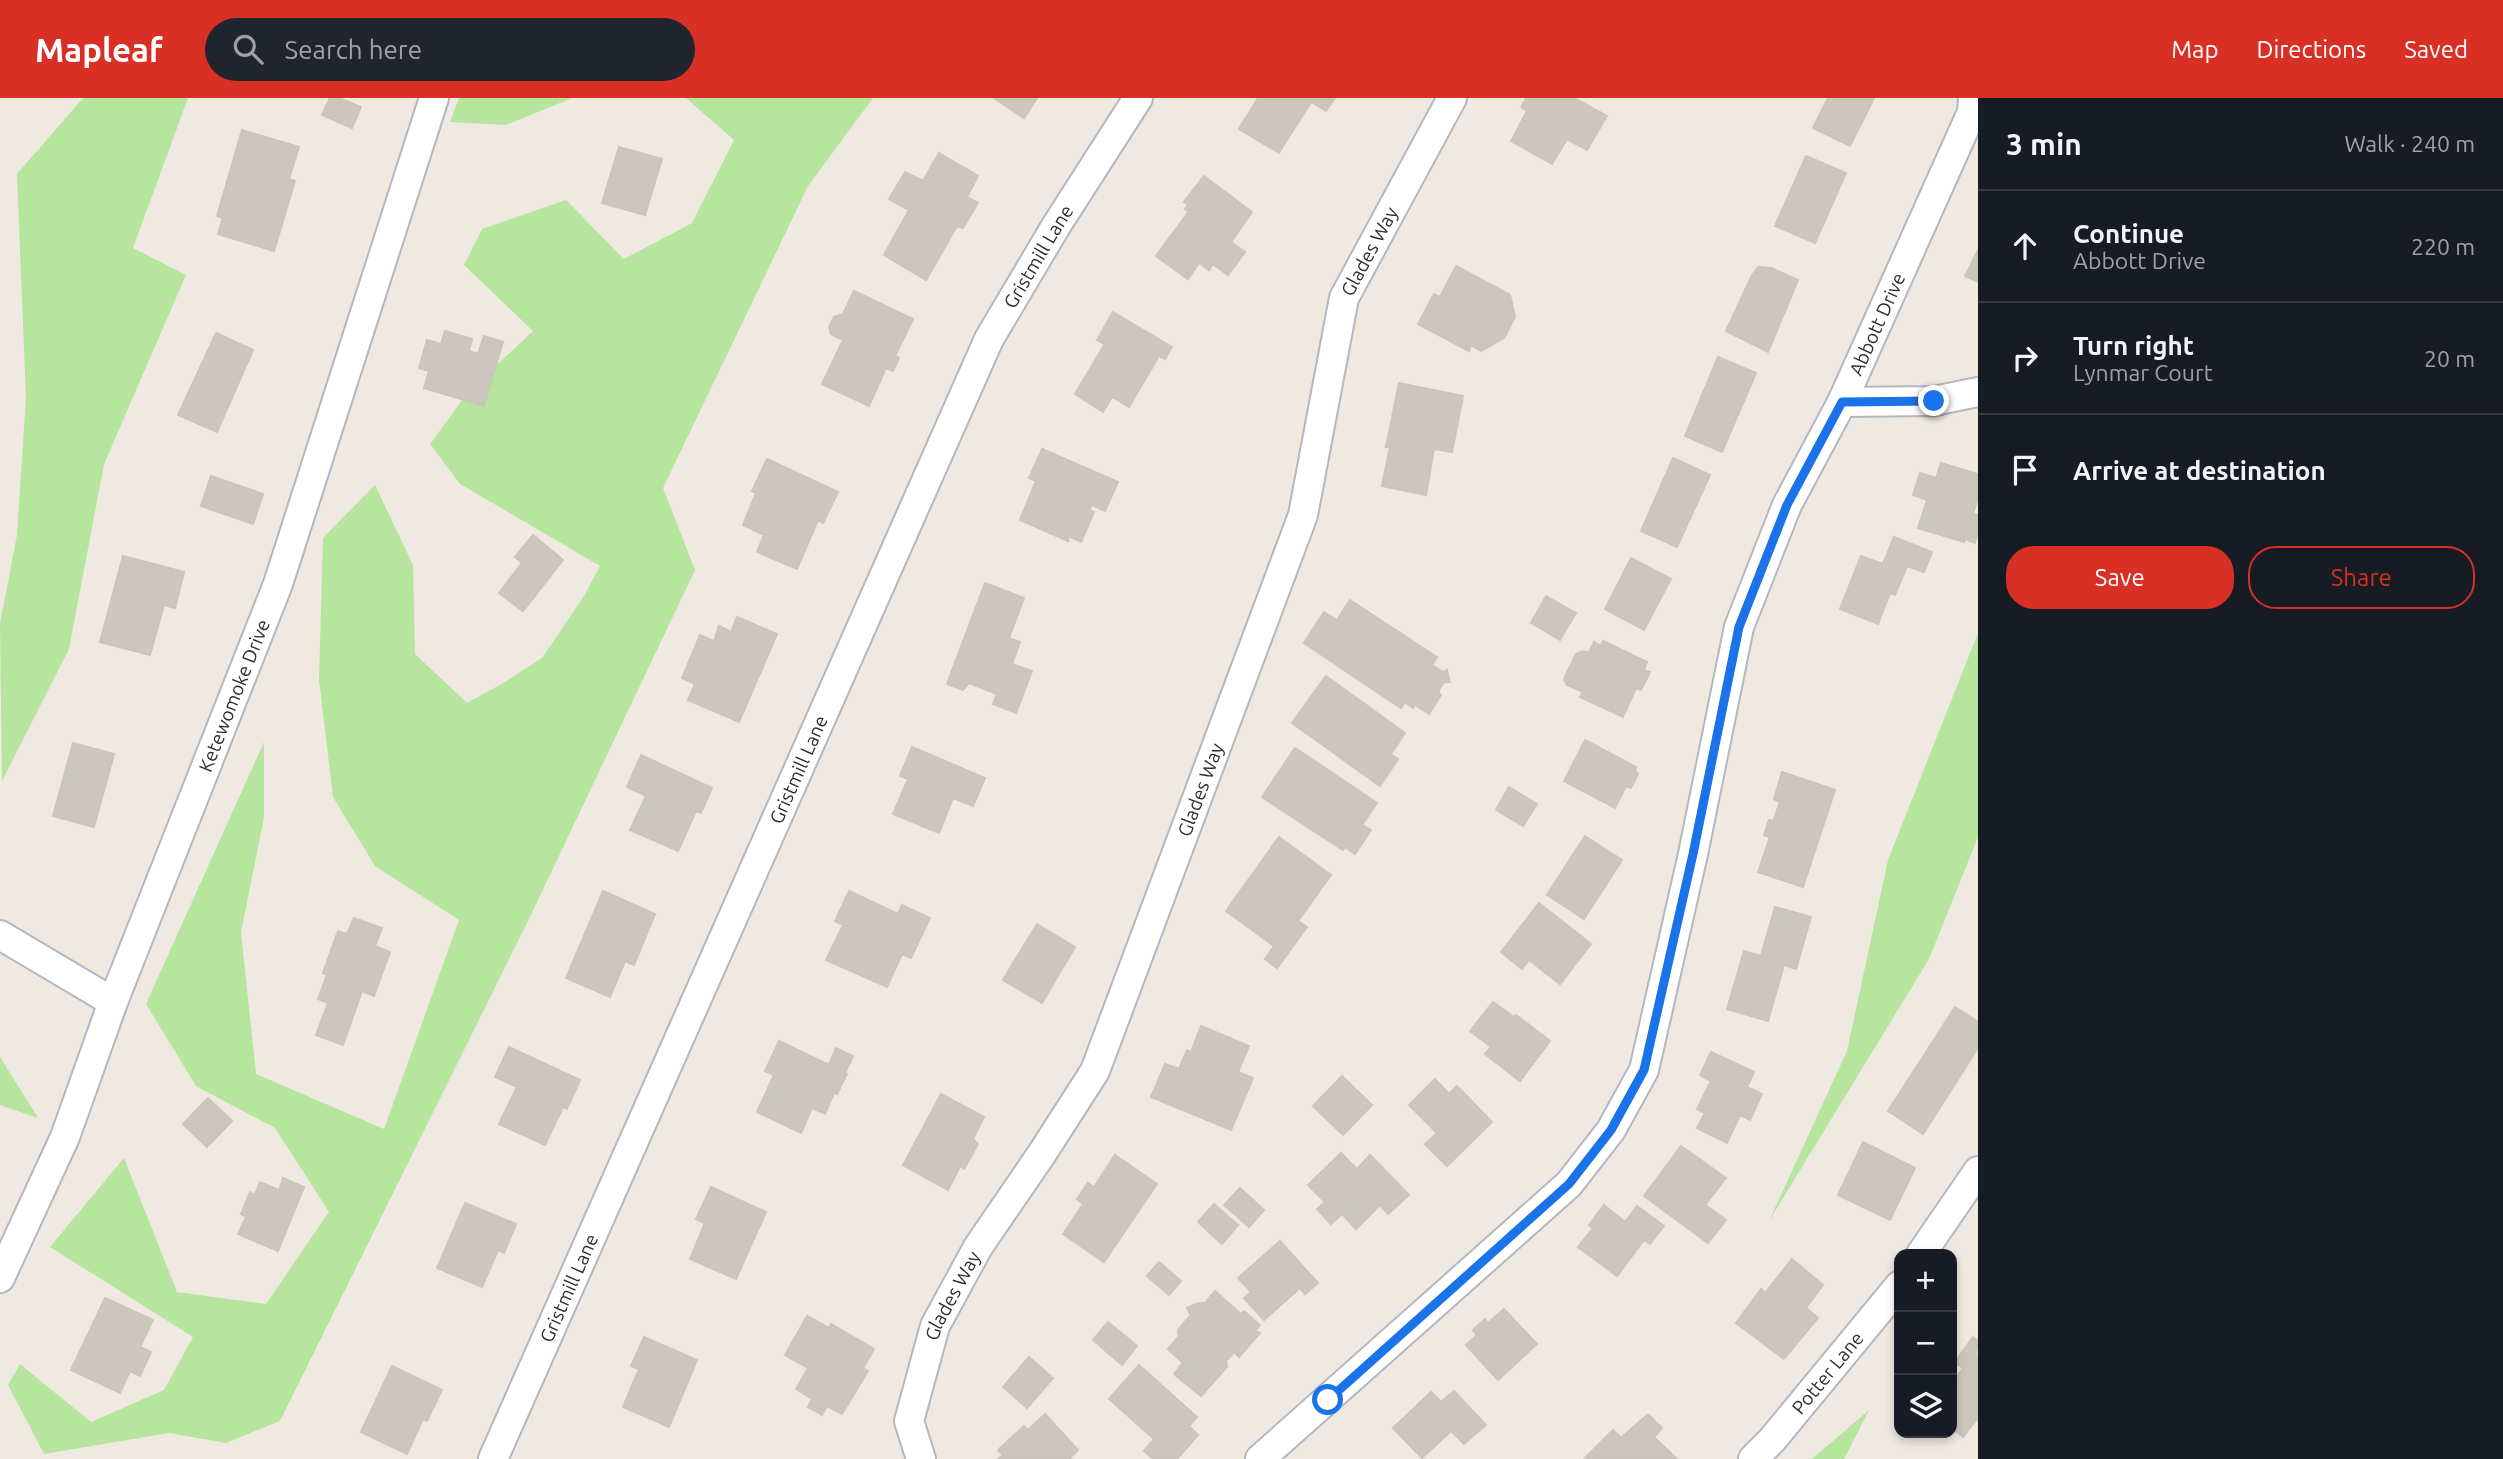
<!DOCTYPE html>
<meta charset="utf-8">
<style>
:root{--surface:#171b24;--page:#20242c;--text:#f1f3f6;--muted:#9ea1a6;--line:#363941;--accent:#d93025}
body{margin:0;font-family:Ubuntu,sans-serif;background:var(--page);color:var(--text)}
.controls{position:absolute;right:21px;bottom:21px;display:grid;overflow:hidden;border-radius:14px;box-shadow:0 4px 10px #0003}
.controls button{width:63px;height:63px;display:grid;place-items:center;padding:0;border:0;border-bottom:2px solid var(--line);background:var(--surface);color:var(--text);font:35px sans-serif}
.stop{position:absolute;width:21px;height:21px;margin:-16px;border:5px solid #1a73e8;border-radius:50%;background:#fff}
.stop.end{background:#1a73e8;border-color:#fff;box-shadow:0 2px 7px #0008}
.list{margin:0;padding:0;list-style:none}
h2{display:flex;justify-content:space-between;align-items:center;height:91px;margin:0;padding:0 28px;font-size:30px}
h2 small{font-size:23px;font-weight:400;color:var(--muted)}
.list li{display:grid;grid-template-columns:46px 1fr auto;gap:21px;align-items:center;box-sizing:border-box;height:112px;padding:0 28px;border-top:2px solid var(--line)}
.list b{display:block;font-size:26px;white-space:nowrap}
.list p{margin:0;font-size:23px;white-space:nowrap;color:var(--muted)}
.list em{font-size:23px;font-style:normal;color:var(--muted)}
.actions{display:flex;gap:14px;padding:21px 28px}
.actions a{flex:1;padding:16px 0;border:2px solid var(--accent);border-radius:28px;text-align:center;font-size:24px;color:var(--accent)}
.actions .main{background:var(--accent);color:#fff}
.icon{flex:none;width:38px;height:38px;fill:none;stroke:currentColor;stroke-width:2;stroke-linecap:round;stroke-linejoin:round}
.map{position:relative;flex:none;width:1978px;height:1361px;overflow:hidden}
header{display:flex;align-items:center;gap:42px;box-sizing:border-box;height:98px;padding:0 35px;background:var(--accent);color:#fff}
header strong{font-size:33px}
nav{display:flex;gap:38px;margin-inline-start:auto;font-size:24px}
.search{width:490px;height:63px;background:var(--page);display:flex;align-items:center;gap:18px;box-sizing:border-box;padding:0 24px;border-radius:38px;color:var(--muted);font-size:26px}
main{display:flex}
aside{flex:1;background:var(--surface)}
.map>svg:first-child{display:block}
</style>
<header>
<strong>Mapleaf</strong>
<div class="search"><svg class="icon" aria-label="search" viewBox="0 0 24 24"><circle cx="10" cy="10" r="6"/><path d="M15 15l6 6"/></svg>Search here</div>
<nav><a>Map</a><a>Directions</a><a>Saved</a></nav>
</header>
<main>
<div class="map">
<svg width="1978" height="1361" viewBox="0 0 1978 1361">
<rect width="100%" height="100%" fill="#efe9e1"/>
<g fill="#b6e59e">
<polygon points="83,0 188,0 133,150 186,177 104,366 69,551 2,683 0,526 17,437 26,300 17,76"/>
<polygon points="459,0 572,0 506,27 450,24"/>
<polygon points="686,0 873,0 808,88 663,390 695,472 528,823 280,1323 226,1345 169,1335 44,1356 8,1287 20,1266 91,1324 164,1292 193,1239 50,1149 124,1060 177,1194 266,1206 329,1114 275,1030 196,988 146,906 264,644 264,720 241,834 256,976 384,1031 459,822 375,768 333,699 319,582 323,440 375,387 413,467 415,556 467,605 505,584 542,560 584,498 600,468 460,386 430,346 469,293 533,233 464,167 482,131 566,102 624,161 692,125 734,42"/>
<polygon points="1978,535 1978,739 1929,861 1769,1123 1847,953 1888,762"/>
<polygon points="0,959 38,1020 0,1007"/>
<polygon points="1869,1312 1844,1361 1812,1361"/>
</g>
<g fill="#cbc7bf" stroke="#cbc5ba" stroke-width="2">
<polygon points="330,0 339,0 361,9 352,30 322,17"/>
<polygon points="994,0 1037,0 1024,20"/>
<polygon points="1258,0 1335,0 1326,13 1311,4 1279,55 1239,31"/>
<polygon points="1526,0 1574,0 1607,18 1587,52 1567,41 1552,66 1511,43 1527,13 1521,9"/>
<polygon points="1828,0 1874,0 1850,48 1813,30"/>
<polygon points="242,32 299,49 289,81 295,83 274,153 218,136 223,120 217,118"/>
<polygon points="619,49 662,61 645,117 602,105"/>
<polygon points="939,55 978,78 967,99 978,105 963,130 957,128 926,182 884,157 909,112 889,101 905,74 923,83"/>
<polygon points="1806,58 1846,75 1815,145 1775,128"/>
<polygon points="1204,78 1252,114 1231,144 1245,154 1228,177 1213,166 1209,172 1199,165 1188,181 1156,158 1189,113 1185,111 1188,106 1184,104"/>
<polygon points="1978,152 1978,184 1965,178"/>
<polygon points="1456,168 1510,197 1515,219 1504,240 1481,253 1471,247 1469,253 1418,226 1434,196 1440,199"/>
<polygon points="1758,169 1771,170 1798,182 1768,254 1726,233 1751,179"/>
<polygon points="854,193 913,221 895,258 899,260 893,273 886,270 869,308 822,286 843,242 831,236 829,229 834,219 843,216"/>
<polygon points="1113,214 1172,249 1165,261 1159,258 1129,309 1112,299 1103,314 1075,296 1105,246 1097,242"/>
<polygon points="445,233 472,241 469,253 478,256 484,238 503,244 484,308 424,290 429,273 419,270 427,242 441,246"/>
<polygon points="216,235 253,252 217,334 178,317"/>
<polygon points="1718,259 1756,275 1722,354 1685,338"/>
<polygon points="1399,285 1463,298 1452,354 1434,351 1426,397 1382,388 1390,349 1386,349"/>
<polygon points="1042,351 1118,384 1105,413 1092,407 1089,412 1094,414 1081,444 1069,438 1068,443 1020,422 1036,383 1029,380"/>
<polygon points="1673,360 1710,377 1677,449 1641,433"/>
<polygon points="767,361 838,394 823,425 818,422 797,471 757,454 764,437 743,427 756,395 752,393"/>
<polygon points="1941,365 1978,376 1978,400 1973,416 1978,417 1978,434 1975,445 1965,441 1964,444 1918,430 1927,402 1913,397 1920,375 1936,380"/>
<polygon points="211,378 263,396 253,426 201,408"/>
<polygon points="533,437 563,462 523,513 499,495 522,465 515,459"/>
<polygon points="1894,439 1932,454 1924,474 1907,468 1895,497 1890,495 1878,526 1840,511 1861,458 1883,466"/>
<polygon points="123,458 184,474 175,510 164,507 150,557 100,544"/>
<polygon points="1631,460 1671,481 1644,532 1605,511"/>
<polygon points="985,485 1024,500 1009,540 1020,544 1012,566 1032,573 1016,615 993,606 997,596 969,585 963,592 947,586"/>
<polygon points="1546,498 1576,515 1560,542 1531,525"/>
<polygon points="1350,502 1437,559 1432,567 1443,574 1447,572 1450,584 1443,585 1438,594 1441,597 1429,616 1415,607 1413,610 1405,604 1401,610 1304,545 1324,514 1337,522"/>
<polygon points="737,519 777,536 739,624 688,602 695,586 682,580 700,537 714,543 719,528 731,534"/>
<polygon points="1603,543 1647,564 1644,572 1650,574 1641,592 1636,590 1623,619 1580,599 1583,594 1567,587 1564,581 1576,556 1583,553 1589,555 1594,544 1601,548"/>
<polygon points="1326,578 1405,635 1391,656 1398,661 1380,688 1292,625"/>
<polygon points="1585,642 1636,669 1635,672 1638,676 1631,690 1626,688 1615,710 1564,683"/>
<polygon points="73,645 114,656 94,729 53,718"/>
<polygon points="912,649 985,680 973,708 953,700 939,735 893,716 908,681 900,678"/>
<polygon points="1295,650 1377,705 1362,727 1371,732 1355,756 1345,749 1343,752 1262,699"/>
<polygon points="641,657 712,690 701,715 696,713 678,753 630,732 646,698 627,689"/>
<polygon points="1782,674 1835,692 1803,789 1758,774 1770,739 1764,737 1769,722 1773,723 1780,704 1774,701"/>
<polygon points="1509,689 1537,706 1523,728 1496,712"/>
<polygon points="1585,738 1622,762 1584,821 1547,797"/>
<polygon points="1279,739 1331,777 1298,823 1307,829 1277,870 1265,861 1274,848 1226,813"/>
<polygon points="603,793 655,816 634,867 625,863 610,899 566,880"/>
<polygon points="849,793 898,816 902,807 930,820 911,860 902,856 887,889 826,862 843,827 835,823"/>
<polygon points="1539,805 1591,846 1560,886 1529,862 1522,871 1501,854"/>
<polygon points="1775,809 1811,819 1796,871 1784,867 1768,923 1727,911 1744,853 1761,858"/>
<polygon points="354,820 382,830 375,848 390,854 374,898 362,893 343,947 316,937 328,905 318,901 327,877 323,875 338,833 347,836"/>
<polygon points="1037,826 1075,849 1042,905 1003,882"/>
<polygon points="1493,904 1514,919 1516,917 1550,943 1520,983 1485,956 1491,949 1470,933"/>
<polygon points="1955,909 1978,924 1978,950 1923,1036 1888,1013"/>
<polygon points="1201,928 1249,948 1238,974 1253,980 1231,1032 1151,999 1165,966 1179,971 1187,952 1191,954"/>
<polygon points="779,943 829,967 836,950 853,958 845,975 847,976 837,996 834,995 825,1016 812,1010 801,1035 757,1014 774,977 765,973"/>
<polygon points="509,949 580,982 567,1011 563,1009 545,1047 499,1026 517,989 495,979"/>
<polygon points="1711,954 1754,974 1747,989 1762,996 1750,1022 1740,1017 1727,1045 1697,1030 1705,1015 1697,1011 1711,983 1700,977"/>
<polygon points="1342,978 1372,1007 1343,1037 1313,1008"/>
<polygon points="1435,981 1449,996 1457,988 1492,1024 1447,1068 1425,1046 1437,1035 1409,1007"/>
<polygon points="941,996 984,1019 973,1041 978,1046 964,1071 960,1068 948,1092 903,1067"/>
<polygon points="208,1000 232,1023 207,1049 183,1026"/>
<polygon points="1863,1044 1915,1070 1890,1122 1838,1097"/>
<polygon points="1681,1048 1726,1080 1705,1107 1726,1122 1708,1145 1644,1098"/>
<polygon points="1341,1055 1357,1071 1370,1057 1409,1097 1388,1116 1380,1107 1356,1131 1342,1116 1331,1126 1317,1111 1325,1104 1308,1087"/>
<polygon points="1115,1057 1157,1086 1104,1164 1063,1136 1083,1106 1077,1101 1088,1085 1094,1089"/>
<polygon points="283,1080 304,1089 278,1153 238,1136 246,1119 241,1116 250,1094 255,1097 260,1084 279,1092"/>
<polygon points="711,1089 766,1114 736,1181 690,1161 705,1125 696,1121"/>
<polygon points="1240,1090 1264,1112 1249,1129 1224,1107"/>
<polygon points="465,1105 516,1126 504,1155 498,1152 482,1189 437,1170"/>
<polygon points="1214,1106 1238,1127 1222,1146 1198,1124"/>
<polygon points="1604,1107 1625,1124 1637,1108 1664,1128 1650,1146 1644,1142 1617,1178 1578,1149 1593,1130 1589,1127"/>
<polygon points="1280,1143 1318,1185 1305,1196 1300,1190 1264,1222 1244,1200 1251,1194 1238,1180"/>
<polygon points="1792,1161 1823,1187 1806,1210 1818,1220 1784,1261 1736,1225 1761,1191 1765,1195"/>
<polygon points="1159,1164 1181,1183 1169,1197 1147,1178"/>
<polygon points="1215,1193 1241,1216 1244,1213 1260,1227 1255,1233 1260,1235 1239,1259 1234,1254 1226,1263 1227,1269 1201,1298 1174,1276 1183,1265 1168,1251 1179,1238 1178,1232 1191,1217 1187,1210 1198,1205 1205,1205"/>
<polygon points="105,1200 153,1222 140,1249 151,1254 140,1278 130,1273 120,1295 71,1272"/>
<polygon points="1504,1211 1537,1246 1498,1282 1466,1247 1477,1237 1473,1232 1485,1221 1488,1225"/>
<polygon points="807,1218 829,1230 831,1226 874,1251 863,1270 868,1273 842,1316 827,1308 822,1317 808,1309 812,1301 796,1291 808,1270 785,1257"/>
<polygon points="1108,1224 1137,1248 1122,1267 1093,1242"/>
<polygon points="644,1239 697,1262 669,1329 623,1309 639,1271 631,1268"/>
<polygon points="1973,1239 1978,1243 1976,1257 1978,1258 1978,1320 1963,1339 1952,1330 1952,1286 1963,1270 1955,1264"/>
<polygon points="1029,1259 1053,1280 1027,1310 1003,1289"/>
<polygon points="1139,1267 1197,1319 1189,1328 1198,1337 1177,1361 1153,1361 1144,1353 1154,1341 1109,1301"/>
<polygon points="392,1268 442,1292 427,1323 423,1321 407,1356 361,1334"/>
<polygon points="1454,1293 1486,1327 1464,1346 1451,1333 1422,1360 1393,1330 1431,1294 1441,1304"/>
<polygon points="1045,1316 1078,1352 1069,1361 998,1361 1003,1357 998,1352 1024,1328 1028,1332"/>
<polygon points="1648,1316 1662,1330 1654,1339 1677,1361 1584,1361 1613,1332 1621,1340"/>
</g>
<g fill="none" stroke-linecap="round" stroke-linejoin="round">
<defs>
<g id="minor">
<polyline points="1842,304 1934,303 1978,294"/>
<polyline points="0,837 113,904"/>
<polyline points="1921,1156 1978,1073"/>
<path id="s1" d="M0 1180 65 1039 113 904 278 486 434 0"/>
<path id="s2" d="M493 1361 989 241 1056 128 1138 0"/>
<path id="s3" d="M921 1361 909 1323 935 1228 978 1149 1041 1057 1095 973 1303 417 1344 200 1452 0"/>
<path id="s4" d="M1260 1361 1569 1086 1611 1032 1644 972 1693 756 1739 529 1787 407 1842 304 1972 14 1973 0"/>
<path id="s5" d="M1753 1361 1772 1342 1899 1188"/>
</g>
</defs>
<use href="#minor" stroke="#b4b7c1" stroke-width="32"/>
<use href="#minor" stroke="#fff" stroke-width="28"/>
</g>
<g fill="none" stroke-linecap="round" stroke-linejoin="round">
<polyline stroke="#1a73e8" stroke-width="9" points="1328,1302 1569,1086 1611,1032 1644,972 1693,756 1739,529 1787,407 1842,304 1934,303"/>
</g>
<g text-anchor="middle" stroke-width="5" stroke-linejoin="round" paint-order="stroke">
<g font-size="19" fill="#2e2e2e" stroke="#fff">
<text dy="7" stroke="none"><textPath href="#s3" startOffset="1307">Glades Way</textPath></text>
<text dy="7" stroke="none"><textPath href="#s2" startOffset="1321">Gristmill Lane</textPath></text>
<text dy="7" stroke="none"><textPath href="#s4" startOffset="1337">Abbott Drive</textPath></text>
<text dy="7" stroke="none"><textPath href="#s1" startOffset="628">Ketewomoke Drive</textPath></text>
<text dy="7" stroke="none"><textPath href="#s2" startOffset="754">Gristmill Lane</textPath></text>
<text dy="7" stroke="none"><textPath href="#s3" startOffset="740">Glades Way</textPath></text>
<text dy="7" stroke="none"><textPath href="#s2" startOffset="187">Gristmill Lane</textPath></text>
<text dy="7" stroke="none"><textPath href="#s3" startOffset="173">Glades Way</textPath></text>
<text dy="7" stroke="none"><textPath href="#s5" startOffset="114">Potter Lane</textPath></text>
</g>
</g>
</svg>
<div class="controls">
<button>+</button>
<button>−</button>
<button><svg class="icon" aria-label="layers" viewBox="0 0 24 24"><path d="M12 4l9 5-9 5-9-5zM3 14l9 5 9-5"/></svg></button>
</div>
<div class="stop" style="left:1328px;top:1302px"></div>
<div class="stop end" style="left:1934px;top:303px"></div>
</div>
<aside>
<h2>3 min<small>Walk · 240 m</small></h2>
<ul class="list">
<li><svg class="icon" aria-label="ahead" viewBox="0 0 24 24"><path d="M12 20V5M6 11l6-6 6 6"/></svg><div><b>Continue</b><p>Abbott Drive</p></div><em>220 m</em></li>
<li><svg class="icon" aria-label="right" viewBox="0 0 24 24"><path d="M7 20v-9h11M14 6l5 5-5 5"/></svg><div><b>Turn right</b><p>Lynmar Court</p></div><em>20 m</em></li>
<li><svg class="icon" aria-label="arrive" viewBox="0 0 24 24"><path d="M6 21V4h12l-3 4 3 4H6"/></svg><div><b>Arrive at destination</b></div></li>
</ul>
<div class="actions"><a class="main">Save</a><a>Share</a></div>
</aside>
</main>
